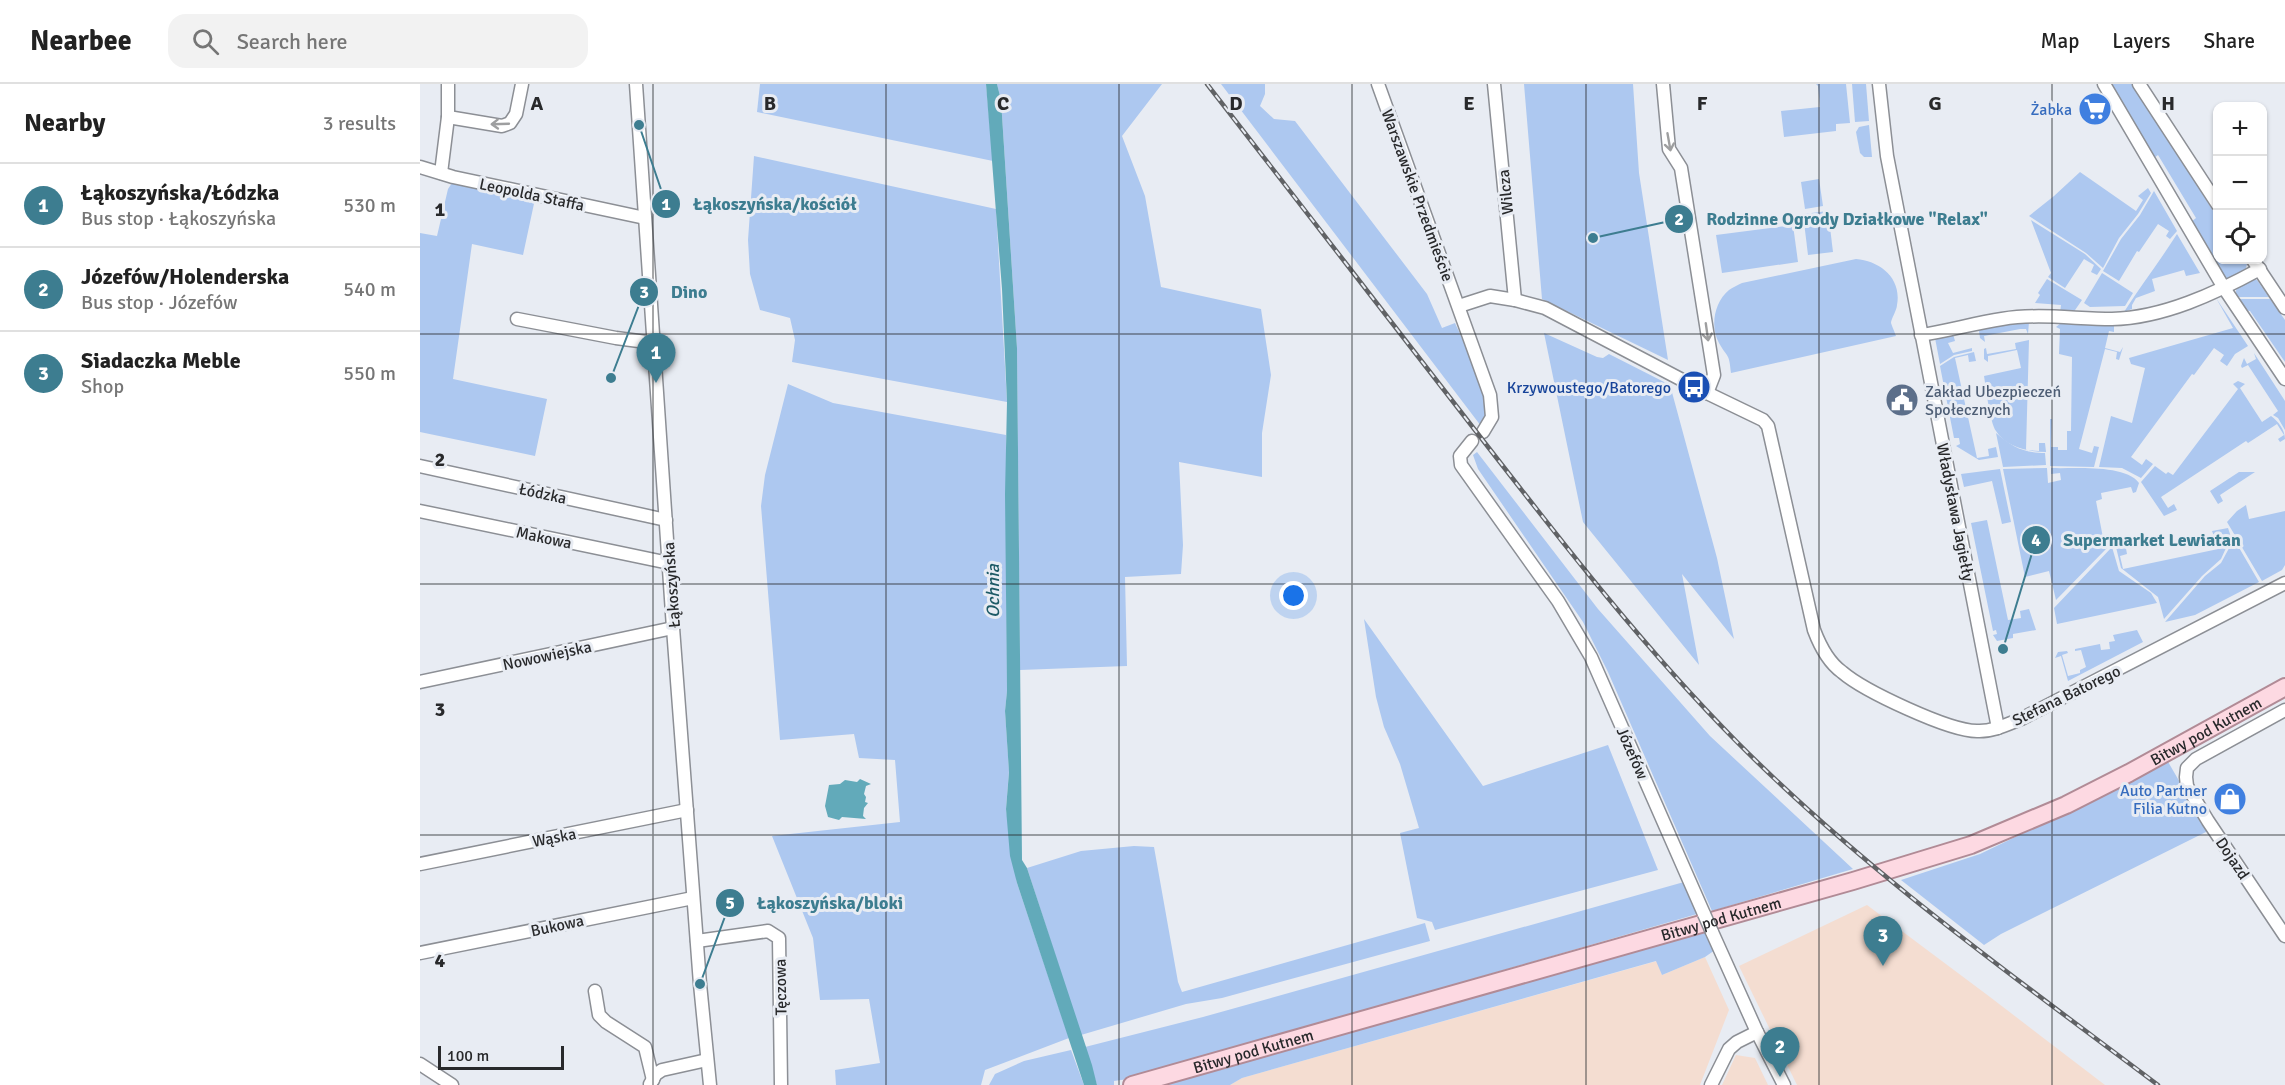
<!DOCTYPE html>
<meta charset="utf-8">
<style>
:root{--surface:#fff;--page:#f2f2f2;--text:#222;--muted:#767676;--line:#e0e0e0;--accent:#3d7d90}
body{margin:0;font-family:Signika,sans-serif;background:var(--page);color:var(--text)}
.controls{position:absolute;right:18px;top:18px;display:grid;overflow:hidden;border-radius:12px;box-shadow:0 2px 4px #0004}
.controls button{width:54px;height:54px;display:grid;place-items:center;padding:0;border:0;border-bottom:2px solid var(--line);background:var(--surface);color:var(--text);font:30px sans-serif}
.scale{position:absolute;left:18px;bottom:15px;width:126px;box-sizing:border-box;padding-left:6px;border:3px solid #28292b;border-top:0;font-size:16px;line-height:21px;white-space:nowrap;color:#28292b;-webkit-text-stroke:4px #e8ecf3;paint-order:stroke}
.you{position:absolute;left:874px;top:512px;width:21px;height:21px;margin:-15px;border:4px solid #fff;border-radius:50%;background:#1a73e8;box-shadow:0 0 0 9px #1a73e833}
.badge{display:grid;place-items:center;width:39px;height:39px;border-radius:50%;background:var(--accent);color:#fff;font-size:20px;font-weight:700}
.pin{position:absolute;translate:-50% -50px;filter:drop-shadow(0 2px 3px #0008)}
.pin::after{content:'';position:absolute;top:32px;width:21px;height:18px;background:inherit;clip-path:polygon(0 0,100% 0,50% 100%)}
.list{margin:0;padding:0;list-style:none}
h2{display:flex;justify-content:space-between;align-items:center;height:78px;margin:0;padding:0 24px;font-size:26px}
h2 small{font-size:20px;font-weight:400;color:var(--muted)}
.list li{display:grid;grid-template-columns:39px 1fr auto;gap:18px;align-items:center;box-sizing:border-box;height:84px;padding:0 24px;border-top:2px solid var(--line)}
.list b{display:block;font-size:22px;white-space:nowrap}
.list p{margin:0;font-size:20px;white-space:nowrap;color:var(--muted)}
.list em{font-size:20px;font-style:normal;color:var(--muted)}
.icon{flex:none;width:33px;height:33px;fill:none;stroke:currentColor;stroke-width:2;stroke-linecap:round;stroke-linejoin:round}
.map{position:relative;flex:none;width:1865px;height:1001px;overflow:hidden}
header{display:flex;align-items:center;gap:36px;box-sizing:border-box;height:84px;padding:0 30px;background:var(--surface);border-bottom:2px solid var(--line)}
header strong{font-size:28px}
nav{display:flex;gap:33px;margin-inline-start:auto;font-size:21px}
.search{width:420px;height:54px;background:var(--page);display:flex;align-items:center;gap:15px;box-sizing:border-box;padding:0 21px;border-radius:18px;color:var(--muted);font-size:22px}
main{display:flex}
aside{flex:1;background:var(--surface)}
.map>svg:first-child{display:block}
</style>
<header>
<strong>Nearbee</strong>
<div class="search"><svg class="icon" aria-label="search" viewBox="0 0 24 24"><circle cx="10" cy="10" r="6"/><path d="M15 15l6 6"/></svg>Search here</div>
<nav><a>Map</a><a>Layers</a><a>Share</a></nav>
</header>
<main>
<aside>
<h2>Nearby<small>3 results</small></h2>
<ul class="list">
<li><span class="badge">1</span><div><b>Łąkoszyńska/Łódzka</b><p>Bus stop · Łąkoszyńska</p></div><em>530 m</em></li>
<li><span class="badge">2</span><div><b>Józefów/Holenderska</b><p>Bus stop · Józefów</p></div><em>540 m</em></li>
<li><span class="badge">3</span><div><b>Siadaczka Meble</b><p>Shop</p></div><em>550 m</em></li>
</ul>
</aside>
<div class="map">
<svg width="1865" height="1001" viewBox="0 0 1865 1001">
<rect width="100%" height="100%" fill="#e8ecf3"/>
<g fill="#f4ddd1">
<polygon points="1447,821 1570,913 1685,1001 1377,1001 1319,882"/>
<polygon points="1285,873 1309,926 1280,1001 810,1001 822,994 1237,877 1242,891"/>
<polygon points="1316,971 1335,974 1348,1001 1302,1001"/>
</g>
<g fill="#adc8f0">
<polygon points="340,0 566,0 573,77 337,28"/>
<polygon points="577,0 742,0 702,52 725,112 741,203 841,225 851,291 842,349 842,393 759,378 763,461 761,490 705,493 707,582 600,586 597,264 581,16"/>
<path d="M801 0H845V10L840 22 854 35 875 37 1007 210 1022 244 1035 239C1043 256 1072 319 1067 335 1066 335 1061 342 1061 342Z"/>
<polygon points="1104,0 1213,0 1219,89 1248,276 1122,215"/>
<polygon points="1396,0 1426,0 1430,39 1416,40 1416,47 1364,53 1361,27 1400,23 1398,2"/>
<polygon points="1432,0 1446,0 1449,37 1435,38"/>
<polygon points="1688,0 1713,0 1797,133 1798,176 1825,176 1827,180 1825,187 1812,195 1805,195 1771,138 1776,134 1738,71 1734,74"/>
<polygon points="1449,41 1452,73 1444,73 1440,69 1436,48 1439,43"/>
<polygon points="334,72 576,125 587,318 372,278 375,256 370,234 340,226 330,190 328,156"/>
<polygon points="1660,88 1716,127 1723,116 1718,112 1728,104 1731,109 1718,130 1699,154 1683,184 1666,169 1609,132 1634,112"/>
<polygon points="1399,95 1403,122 1385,125 1381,98"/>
<polygon points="32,99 115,115 103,171 52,160 33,295 127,315 115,372 0,348 0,149 17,152 28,105"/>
<polygon points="1734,107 1757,147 1750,155 1746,152 1749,147 1738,140 1719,168 1717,167 1699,197 1683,187 1701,155 1720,131"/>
<polygon points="1408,127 1413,168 1388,171 1383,130"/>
<polygon points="1611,136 1665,170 1681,185 1677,191 1671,188 1674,181 1664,175 1645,204 1628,193 1631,189"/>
<polygon points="1373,141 1378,178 1302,189 1296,151"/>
<path d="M1757 150 1780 189 1766 192 1764 186 1732 195 1735 207 1716 214 1712 221V225L1704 228C1721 201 1740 177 1757 150Z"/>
<path d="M1436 175C1460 177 1482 194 1477 221 1477 226 1471 235 1471 239 1472 242 1475 249 1476 252L1311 289C1309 268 1308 275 1299 259 1290 243 1294 218 1309 206 1313 203 1318 201 1322 199Z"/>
<polygon points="1682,189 1713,209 1705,222 1670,223 1664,219"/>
<polygon points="1627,195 1662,216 1653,229 1640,229 1641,221 1615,219 1620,211 1618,209"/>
<polygon points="1828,195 1837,196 1849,213 1815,213 1817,202"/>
<polygon points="1796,214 1828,262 1815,270 1807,282 1800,277 1804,271 1794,264 1774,291 1772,290 1711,373 1722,381 1726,375 1733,380 1721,394 1702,384 1679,383 1691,332 1712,339 1725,284 1711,280 1709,274 1813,244"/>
<polygon points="1816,215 1850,215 1865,236 1865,278 1830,227 1823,226"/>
<path d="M1609 238 1608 250 1606 245H1600L1564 252 1565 258 1560 254 1559 247C1571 238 1593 239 1609 238Z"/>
<polygon points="1641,239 1694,241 1694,248 1689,247 1685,264 1700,268 1703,263 1699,276 1696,275 1697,268 1685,265 1659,365 1672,369 1674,362 1679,363 1674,383 1630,382 1630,335 1632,335 1631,363 1638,363 1638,366 1647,366 1647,347 1651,347 1652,273 1639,270 1640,245 1636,243"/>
<polygon points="1124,249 1177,273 1183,274 1189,270 1250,301 1297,474 1314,555 1262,490 1279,581 1163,438"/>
<polygon points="1533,250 1535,257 1528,259 1533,269 1552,264 1552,267 1534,271 1520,280 1515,254"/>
<path d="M1609 256 1606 366 1619 367V359H1625L1626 368C1608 368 1586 363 1576 347 1570 339 1566 304 1564 292L1601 284 1597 266 1568 272V278L1564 275V265L1566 264 1567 270 1596 265 1595 259Z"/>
<polygon points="1554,268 1556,277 1549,278 1548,271 1535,274 1557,374 1569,372 1568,365 1576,363 1578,373 1559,376 1536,362 1540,360 1539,354 1534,354 1520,282 1534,273"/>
<polygon points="1834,269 1865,317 1865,346 1858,334 1853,331 1858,327 1828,281 1822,284 1821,282 1824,274 1827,280 1836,275"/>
<path d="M1818 297 1825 300 1820 304 1842 338 1851 332C1858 337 1865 346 1865 355L1860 358 1858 355 1864 351 1857 340 1828 359 1826 357 1741 413 1748 424 1754 420 1757 426 1744 432 1721 398 1735 382 1746 390 1748 388 1753 391 1818 305 1813 300Z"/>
<polygon points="368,300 413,319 586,351 587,607 585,627 589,687 586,725 597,799 649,954 565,986 561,1001 416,1001 415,986 460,979 449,915 400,916 393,854 352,752 480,738 475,676 439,674 434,650 360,656 341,422 345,391"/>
<path d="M1576 349C1592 363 1604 369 1625 369L1626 381 1583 383Z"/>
<polygon points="1057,368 1178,525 1290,652 1433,785 1292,827 1188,588 1163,538 1058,385 1053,371"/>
<path d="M1627 384 1628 399 1641 396 1640 389 1631 390V384C1654 385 1705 380 1719 399L1716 408 1713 409 1711 403 1681 409 1682 415 1676 417 1684 459 1697 457 1686 465 1636 516 1629 487 1605 493 1583 385Z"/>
<polygon points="1580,385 1591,438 1582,440 1572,397 1544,403 1541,390"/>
<polygon points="1819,388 1835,388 1800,411 1803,417 1798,420 1790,407"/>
<polygon points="1826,421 1829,435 1865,427 1865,481 1862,486 1842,497 1807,438 1817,427"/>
<polygon points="1567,436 1588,536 1601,534 1600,527 1609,525 1616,546 1593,550 1593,554 1577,557 1573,551 1577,550 1576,546 1573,547 1551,439"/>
<polygon points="1808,444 1811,453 1801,475 1782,492 1744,535 1738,513 1701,484 1696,463 1698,460 1705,459 1707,470 1700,472 1703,485 1803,464 1801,451 1794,452 1792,447"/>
<polygon points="1814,455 1839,498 1775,531 1745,538 1785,492 1801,479"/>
<polygon points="1692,463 1699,487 1731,509 1737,519 1637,540 1634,524"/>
<polygon points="944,535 1063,702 1188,661 1238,786 1015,846 1012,838 997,834 980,749 999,744 980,680 964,643 956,613"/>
<polygon points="1717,546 1723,558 1648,597 1641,572 1635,574 1638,568 1647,567 1648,569 1642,571 1648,592 1660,589 1660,586 1666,583 1661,566 1655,567 1655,565 1680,560 1681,566 1690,565 1689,558 1695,557 1693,551"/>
<polygon points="1747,676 1788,747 1581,850 1564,861 1481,796 1560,770 1695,705"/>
<polygon points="714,762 734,763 758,898 762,908 1005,839 1010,857 802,914 766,920 661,951 607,784 661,767"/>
<polygon points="1264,798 1277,830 708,995 694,997 694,1001 677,1001 665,963 783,933"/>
<polygon points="1286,848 1295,866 1285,873 1242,891 1236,877 822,994 810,1001 746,1001 1175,877"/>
<polygon points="651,966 664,1001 569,1001 575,990 604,977"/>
</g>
<g fill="#62aaba">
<polygon points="566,0 577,0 581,16 597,264 602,776 607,784 672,981 677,1001 664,1001 597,799 590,772 586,725 589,688 585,627 587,607 585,410 587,318 582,205"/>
<polygon points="440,695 451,700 446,702 444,710 446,713 445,718 448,719 444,724 443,732 446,735 422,733 419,736 408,733 405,722 409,701 420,700 425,696 437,698"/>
</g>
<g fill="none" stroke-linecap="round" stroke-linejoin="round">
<defs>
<g id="minor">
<polyline points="216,0 253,544 280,900 290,1001"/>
<polyline points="958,0 1070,311 1072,333 1063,348"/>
<polyline points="1074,0 1095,216"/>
<polyline points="1243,0 1249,65 1261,84 1294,291 1287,309"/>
<polyline points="1459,0 1467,72 1578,644"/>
<polyline points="1684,0 1804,204 1865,295"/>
<polyline points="1719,0 1798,121"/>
<polyline points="28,33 82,42 90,39 96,30 102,0"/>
<polyline points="0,83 33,93 225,134"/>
<polyline points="21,89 28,33 28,0"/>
<polyline points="1833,176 1865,224"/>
<path d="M1039 222 1070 212 1095 216 1125 224 1287 309 1343 336 1348 342 1394 546C1400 562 1408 578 1422 588 1444 607 1529 647 1557 647 1572 648 1588 640 1601 635L1865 499"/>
<polyline points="97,235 196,254 234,259"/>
<path d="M1501 251C1528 247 1555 239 1582 235 1618 229 1656 235 1692 235 1743 234 1796 209 1840 185"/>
<polyline points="1052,357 1040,372 1041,381 1138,517 1171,573 1284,830"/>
<polyline points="0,382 246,436"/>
<polyline points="0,427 249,479"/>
<polyline points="0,598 253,544"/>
<polyline points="1865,626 1776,675 1767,684 1766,693 1767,702 1788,737 1865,852"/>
<polyline points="0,780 267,726"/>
<polyline points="1292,848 1337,948 1364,1001"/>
<polyline points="277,857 348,847 359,854 361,1001"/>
<polyline points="0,869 273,814"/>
<polyline points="175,907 179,931 186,938 225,963 233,996"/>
<polyline points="0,980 32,1001"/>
<polyline points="230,1000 236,990 242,986 287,976"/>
<polyline points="1291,1001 1309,965 1317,958 1337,948"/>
</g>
<g id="major">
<path id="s1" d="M712 1001 1433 797 1551 761 1646 721 1709 689 1865 603"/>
</g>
</defs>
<use href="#minor" stroke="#8c8f95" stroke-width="15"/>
<use href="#major" stroke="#b18b96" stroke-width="20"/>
<use href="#minor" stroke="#fff" stroke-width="12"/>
<use href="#major" stroke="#fdd9e2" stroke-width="16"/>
<defs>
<path id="rail" d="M787 0C880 120 972 239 1065 359 1145 462 1225 565 1317 658 1445 787 1593 892 1738 1001"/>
</defs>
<use href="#rail" stroke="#606265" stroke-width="4.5"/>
<use href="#rail" stroke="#e8ecf3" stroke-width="2" stroke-dasharray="7" stroke-linecap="butt"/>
<defs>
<polyline id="minor-bridge" points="1284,830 1292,848"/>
</defs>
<use href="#minor-bridge" stroke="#8c8f95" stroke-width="15" stroke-linecap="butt"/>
<use href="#minor-bridge" stroke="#fff" stroke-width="12"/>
</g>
<defs><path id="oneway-shaft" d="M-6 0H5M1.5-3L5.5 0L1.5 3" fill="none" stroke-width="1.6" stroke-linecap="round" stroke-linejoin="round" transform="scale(1.5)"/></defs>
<g stroke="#9e9fa0">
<use href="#oneway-shaft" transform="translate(80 40) rotate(178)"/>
<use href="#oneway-shaft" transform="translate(1249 58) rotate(80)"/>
<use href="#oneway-shaft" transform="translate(1287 248) rotate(82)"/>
</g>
<path fill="none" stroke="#28292b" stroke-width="1.5" stroke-opacity="0.55" d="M233 0V1001M466 0V1001M699 0V1001M932 0V1001M1166 0V1001M1399 0V1001M1632 0V1001M0 250H1865M0 500H1865M0 751H1865"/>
<defs>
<symbol id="supermarket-disc" viewBox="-11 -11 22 22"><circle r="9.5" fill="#3f7fe0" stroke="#e8ecf3"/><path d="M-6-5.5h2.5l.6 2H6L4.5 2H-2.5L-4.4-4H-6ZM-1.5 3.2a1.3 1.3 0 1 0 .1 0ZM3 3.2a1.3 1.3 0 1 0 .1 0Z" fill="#fff"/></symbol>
<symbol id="bus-disc" viewBox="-11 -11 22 22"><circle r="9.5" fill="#1a4fb4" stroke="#e8ecf3"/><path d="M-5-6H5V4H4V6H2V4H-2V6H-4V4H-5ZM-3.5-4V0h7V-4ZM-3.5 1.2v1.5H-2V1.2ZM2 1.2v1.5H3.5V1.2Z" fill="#fff"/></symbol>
<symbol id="civic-disc" viewBox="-11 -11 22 22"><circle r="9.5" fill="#5c6f8a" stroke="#e8ecf3"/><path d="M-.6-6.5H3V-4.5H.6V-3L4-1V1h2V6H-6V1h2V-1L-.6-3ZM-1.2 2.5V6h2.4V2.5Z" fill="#fff"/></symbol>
<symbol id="shop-disc" viewBox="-11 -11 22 22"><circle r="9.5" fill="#3f7fe0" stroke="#e8ecf3"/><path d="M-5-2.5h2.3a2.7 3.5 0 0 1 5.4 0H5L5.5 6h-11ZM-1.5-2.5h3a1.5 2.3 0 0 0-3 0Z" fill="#fff"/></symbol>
</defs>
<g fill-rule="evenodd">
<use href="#supermarket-disc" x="1656" y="6" width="38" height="38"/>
<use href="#bus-disc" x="1255" y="284" width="38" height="38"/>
<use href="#civic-disc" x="1463" y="297" width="38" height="38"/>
<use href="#shop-disc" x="1791" y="696" width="38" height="38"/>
</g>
<g text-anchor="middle" stroke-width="6" stroke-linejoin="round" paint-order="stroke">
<g font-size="16" fill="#366cbe" stroke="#e8ecf3" text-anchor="end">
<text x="1652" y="31">Żabka</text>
<text x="1787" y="712">Auto Partner<tspan x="1787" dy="18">Filia Kutno</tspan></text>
</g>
<g font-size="16" fill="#28292b" stroke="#e8ecf3">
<text transform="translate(1085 108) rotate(-96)" y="6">Wilcza</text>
<text transform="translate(112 110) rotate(12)" y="6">Leopolda Staffa</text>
<text transform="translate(998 111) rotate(70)" y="6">Warszawskie Przedmieście</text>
<text transform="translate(123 409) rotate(12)" y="6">Łódzka</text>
<text transform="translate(1536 428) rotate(79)" y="6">Władysława Jagiełły</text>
<text transform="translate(124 453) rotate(12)" y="6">Makowa</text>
<text transform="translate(251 501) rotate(-94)" y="6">Łąkoszyńska</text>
<text transform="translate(127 571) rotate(-12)" y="6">Nowowiejska</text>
<text transform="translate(1646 611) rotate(-26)" y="6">Stefana Batorego</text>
<text dy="6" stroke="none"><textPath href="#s1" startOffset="1134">Bitwy pod Kutnem</textPath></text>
<text transform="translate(1213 669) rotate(66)" y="6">Józefów</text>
<text transform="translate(134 753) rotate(-11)" y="6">Wąska</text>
<text transform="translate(1813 774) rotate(56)" y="6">Dojazd</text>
<text dy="6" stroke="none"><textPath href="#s1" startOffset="612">Bitwy pod Kutnem</textPath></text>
<text transform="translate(137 841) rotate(-12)" y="6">Bukowa</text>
<text transform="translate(360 903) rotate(-91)" y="6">Tęczowa</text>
<text dy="6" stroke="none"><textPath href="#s1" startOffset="126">Bitwy pod Kutnem</textPath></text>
</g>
<g font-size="16" fill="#164399" stroke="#e8ecf3" text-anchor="end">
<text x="1251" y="309">Krzywoustego/Batorego</text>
</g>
<g font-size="16" fill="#4e5e75" stroke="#e8ecf3" text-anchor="start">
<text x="1505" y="313">Zakład Ubezpieczeń<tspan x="1505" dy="18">Społecznych</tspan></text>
</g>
<g font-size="18" font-style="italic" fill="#1d5a66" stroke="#e8ecf3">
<text transform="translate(573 507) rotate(-90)" y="6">Ochnia</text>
</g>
</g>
<g font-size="20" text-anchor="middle" font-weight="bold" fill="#28292b" stroke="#e8ecf3" stroke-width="6" stroke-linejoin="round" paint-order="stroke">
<text x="117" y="26">A</text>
<text x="350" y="26">B</text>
<text x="583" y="26">C</text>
<text x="816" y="26">D</text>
<text x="1049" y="26">E</text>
<text x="1282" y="26">F</text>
<text x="1515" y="26">G</text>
<text x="1748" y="26">H</text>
<text x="20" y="132">1</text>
<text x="20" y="382">2</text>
<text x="20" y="632">3</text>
<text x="20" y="883">4</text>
</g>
<path fill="none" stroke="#3d7d90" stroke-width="2" d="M219 41L246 120M1173 154L1259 135M191 294L224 208M1583 565L1616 456M280 900L310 819"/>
<g fill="#3d7d90" stroke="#e8ecf3" stroke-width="2">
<circle cx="219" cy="41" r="6"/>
<circle cx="1173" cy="154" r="6"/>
<circle cx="191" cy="294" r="6"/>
<circle cx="1583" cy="565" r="6"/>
<circle cx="280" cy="900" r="6"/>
<circle cx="246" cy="120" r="15"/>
<circle cx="1259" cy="135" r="15"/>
<circle cx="224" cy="208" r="15"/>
<circle cx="1616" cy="456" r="15"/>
<circle cx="310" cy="819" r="15"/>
</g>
<g font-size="18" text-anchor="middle" font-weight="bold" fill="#fff">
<text x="246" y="126">1</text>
<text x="1259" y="141">2</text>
<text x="224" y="214">3</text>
<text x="1616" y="462">4</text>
<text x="310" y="825">5</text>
</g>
<g font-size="18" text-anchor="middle" font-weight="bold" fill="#3d7d90" stroke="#e8ecf3" stroke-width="6" stroke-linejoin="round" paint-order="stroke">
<text x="355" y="126">Łąkoszyńska/kościół</text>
<text x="1427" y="141">Rodzinne Ogrody Działkowe "Relax"</text>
<text x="269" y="214">Dino</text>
<text x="1732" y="462">Supermarket Lewiatan</text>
<text x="410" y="825">Łąkoszyńska/bloki</text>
</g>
</svg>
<div class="controls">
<button>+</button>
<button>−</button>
<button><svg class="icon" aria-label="locate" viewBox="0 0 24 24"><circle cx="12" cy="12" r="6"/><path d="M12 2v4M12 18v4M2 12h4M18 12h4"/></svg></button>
</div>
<div class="scale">100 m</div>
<div class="you"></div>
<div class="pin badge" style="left:236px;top:299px">1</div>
<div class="pin badge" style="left:1360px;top:993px">2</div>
<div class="pin badge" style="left:1463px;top:882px">3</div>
</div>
</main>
